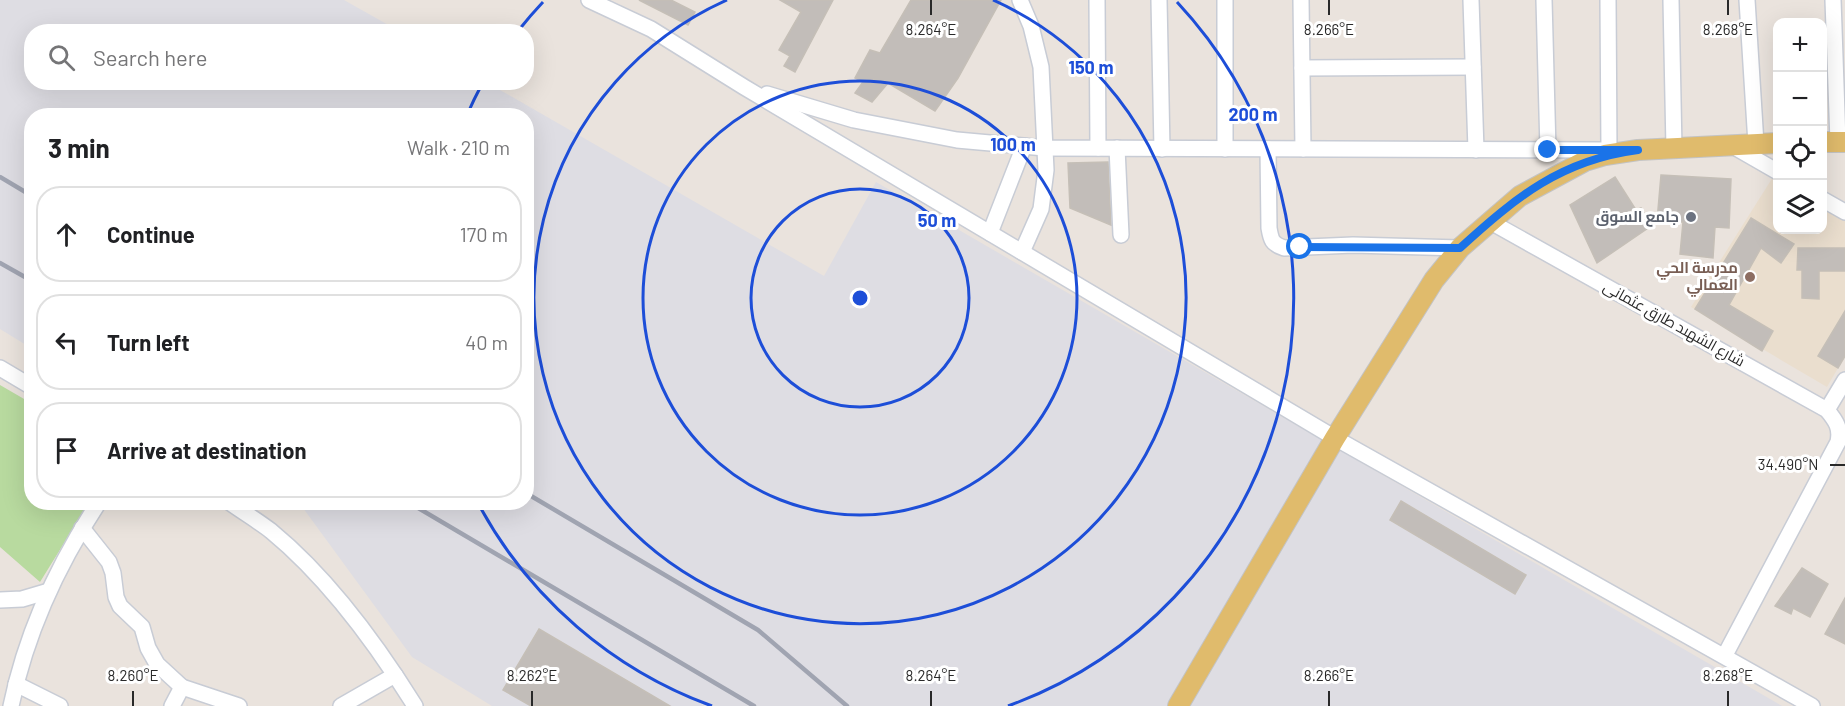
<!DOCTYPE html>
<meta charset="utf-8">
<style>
:root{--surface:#fff;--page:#f6f6f6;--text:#202124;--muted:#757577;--line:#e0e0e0}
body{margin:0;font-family:Barlow,Cairo,sans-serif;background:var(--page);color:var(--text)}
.controls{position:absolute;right:18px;top:18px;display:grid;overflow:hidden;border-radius:12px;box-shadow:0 6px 24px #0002}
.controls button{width:54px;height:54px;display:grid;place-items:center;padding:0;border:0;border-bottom:2px solid var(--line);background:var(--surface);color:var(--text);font:30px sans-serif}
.stop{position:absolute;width:18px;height:18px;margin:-14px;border:4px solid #1a73e8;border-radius:50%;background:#fff}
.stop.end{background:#1a73e8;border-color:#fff;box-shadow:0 2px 6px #0008}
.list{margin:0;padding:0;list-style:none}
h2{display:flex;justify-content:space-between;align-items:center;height:78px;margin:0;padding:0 24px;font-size:26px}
h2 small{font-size:20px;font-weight:400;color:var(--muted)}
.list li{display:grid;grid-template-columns:39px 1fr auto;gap:18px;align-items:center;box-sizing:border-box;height:96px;margin:0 12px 12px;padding:0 12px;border:2px solid var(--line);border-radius:24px}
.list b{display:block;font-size:22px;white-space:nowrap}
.list em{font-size:20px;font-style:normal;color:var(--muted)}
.icon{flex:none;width:33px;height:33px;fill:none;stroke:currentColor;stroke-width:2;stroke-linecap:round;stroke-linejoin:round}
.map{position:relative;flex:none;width:1845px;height:706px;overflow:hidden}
.search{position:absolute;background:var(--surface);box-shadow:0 6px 24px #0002;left:24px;top:24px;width:510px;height:66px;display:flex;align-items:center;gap:15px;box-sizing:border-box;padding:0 21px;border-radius:24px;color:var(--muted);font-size:22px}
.panel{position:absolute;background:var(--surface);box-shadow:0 6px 24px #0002;left:24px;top:108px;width:510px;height:402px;border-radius:24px}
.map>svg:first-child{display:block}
</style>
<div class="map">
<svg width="1845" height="706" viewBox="0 0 1845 706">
<rect width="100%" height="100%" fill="#eae3dd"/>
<polygon fill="#dedde3" points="0,0 344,0 399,31 32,32 32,82 488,83 824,276 876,182 1782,706 492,706 412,657 303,508 293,503 526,502 526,116 32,116 31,348 0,329"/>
<polygon fill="#eadece" points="1773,177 1777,179 1778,230 1822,230 1823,207 1845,221 1845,356 1827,387 1691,307"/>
<polygon fill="#b8da9f" points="0,385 31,403 32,502 89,503 40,582 0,547"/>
<g fill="#c2bdb9" stroke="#c5bfb7" stroke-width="1.5">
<polygon points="639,0 671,0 695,12 688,25"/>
<polygon points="780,0 833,0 795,72 784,66 790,56 779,50 801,12"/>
<polygon points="911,0 1001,0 958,78 935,111 888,83 872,102 855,93 863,82 855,78 870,50 880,53"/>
<polygon points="1108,162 1111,225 1070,208 1068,163"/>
<polygon points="1661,175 1731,179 1729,228 1715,227 1713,258 1680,254 1683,222 1657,221"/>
<polygon points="1615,177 1636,210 1641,208 1651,226 1597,263 1570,205"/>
<polygon points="1751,218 1794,244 1781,263 1761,248 1729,305 1773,331 1762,351 1695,309"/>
<polygon points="1798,248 1845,248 1845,271 1819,271 1819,299 1802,298 1802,270 1797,270"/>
<polygon points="1845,311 1845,356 1838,368 1818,356"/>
<polygon points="1401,501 1526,575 1515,594 1390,520"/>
<polygon points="1802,568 1828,584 1810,617 1793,608 1791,614 1775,606"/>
<polygon points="1845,598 1845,644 1825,634"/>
<polygon points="539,629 670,706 531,706 503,690"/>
</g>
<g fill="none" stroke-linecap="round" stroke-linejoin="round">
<defs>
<g id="minor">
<polyline points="589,0 651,29 744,87 1335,438 1812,706"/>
<polyline points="1020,0 1031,26 1041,67 1046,170 1041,209 1022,252"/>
<polyline points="1097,0 1098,148"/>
<polyline points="1159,0 1162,149"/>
<polyline points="1225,0 1225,149"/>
<polyline points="1301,0 1303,149"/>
<polyline points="1471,0 1476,150"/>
<polyline points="1544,0 1548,150"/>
<polyline points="1608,0 1609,150"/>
<polyline points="1671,0 1674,149"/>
<polyline points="1747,0 1756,144"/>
<polyline points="1833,0 1838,142"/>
<polyline points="1302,68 1473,67"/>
<polyline points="767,94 854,120 957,140 1045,148 1607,150"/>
<polyline points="1731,145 1778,172"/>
<polyline points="1117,148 1121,235"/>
<path d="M1268 149 1269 228C1271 240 1272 244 1284 248L1353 245 1460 248"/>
<polyline points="1822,199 1845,212"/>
<path d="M1489 221 1827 410C1836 421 1841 428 1838 442L1725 655"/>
<polyline points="990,233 1024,146"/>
<polyline points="0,368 32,387"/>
<polyline points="1827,410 1845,380"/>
<path d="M229 502C243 512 258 521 271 531 327 577 377 645 415 706"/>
<polyline points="82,528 109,562 113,573 116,597 120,606 142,627 148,648 157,664 182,687 239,706"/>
<polyline points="0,600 22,599 49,591"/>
<polyline points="16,684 60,706"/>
<path d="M11 706C26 634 58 564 99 502"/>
<polyline points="172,706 182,687"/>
<polyline points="341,706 395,675"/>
</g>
<g id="major">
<polyline points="1822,142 1845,142"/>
<polyline points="1178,706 1335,438 1434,280 1460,248 1520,196 1585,161 1605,155 1638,150 1778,143"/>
</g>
</defs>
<use href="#minor" stroke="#c8ccd5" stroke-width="18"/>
<use href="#major" stroke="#c3c3c3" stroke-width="22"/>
<use href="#minor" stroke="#fff" stroke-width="15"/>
<use href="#major" stroke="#e0bb6c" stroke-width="20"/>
<g stroke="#a0a4b1" stroke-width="4.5">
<polyline points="0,177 32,196"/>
<polyline points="0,263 32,281"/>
<polyline points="526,493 758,630 847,706"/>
<polyline points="408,502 754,706"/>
</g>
</g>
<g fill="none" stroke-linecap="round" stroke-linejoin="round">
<path stroke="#1a73e8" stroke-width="8" d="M1300 247 1460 248C1516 197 1561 160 1638 150H1548"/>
</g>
<path fill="none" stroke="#292929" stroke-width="2" d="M931 0V15M1329 0V15M1728 0V15M1830 465H1845M133 691V706M532 691V706M931 691V706M1329 691V706M1728 691V706"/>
<g fill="none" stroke="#1d4ed8" stroke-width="3">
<circle cx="860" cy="298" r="109"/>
<circle cx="860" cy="298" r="217"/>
<path d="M993 0A326 326 0 1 1 727 0"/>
<path d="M712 706A434 434 0 0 1 479 505M467 115A434 434 0 0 1 482 84M518 31A434 434 0 0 1 543 2M1177 2A434 434 0 0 1 1008 706"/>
</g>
<circle fill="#6b7280" stroke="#fff" stroke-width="2" cx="1691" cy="217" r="6"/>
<circle fill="#8d6e63" stroke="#fff" stroke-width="2" cx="1750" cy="277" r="6"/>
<g text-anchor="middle" stroke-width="6" stroke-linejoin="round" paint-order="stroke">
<g font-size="15" font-weight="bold" fill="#5b616d" stroke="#fff" text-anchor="end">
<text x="1679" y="222">جامع السوق</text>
</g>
<g font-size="15" font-weight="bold" fill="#785e54" stroke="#fff" text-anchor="end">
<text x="1738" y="273">مدرسة الحي<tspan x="1738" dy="17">العمالي</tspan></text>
</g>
<g font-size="15" fill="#292929" stroke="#fff">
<text transform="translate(1674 324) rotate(29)" y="5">شارع الشهىد طارق عثمانى</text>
</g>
</g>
<g font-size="15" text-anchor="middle" fill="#292929" stroke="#fff" stroke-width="6" stroke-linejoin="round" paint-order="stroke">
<text x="931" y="35">8.264°E</text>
<text x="1329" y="35">8.266°E</text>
<text x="1728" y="35">8.268°E</text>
<text x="1788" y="470">34.490°N</text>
<text x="133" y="681">8.260°E</text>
<text x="532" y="681">8.262°E</text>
<text x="931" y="681">8.264°E</text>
<text x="1329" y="681">8.266°E</text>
<text x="1728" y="681">8.268°E</text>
</g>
<circle cx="860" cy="298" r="9" fill="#1d4ed8" stroke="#fff" stroke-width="3"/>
<g font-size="18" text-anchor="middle" font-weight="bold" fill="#1d4ed8" stroke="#fff" stroke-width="6" stroke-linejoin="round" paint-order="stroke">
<text x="1091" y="74">150 m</text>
<text x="1253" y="121">200 m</text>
<text x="1013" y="151">100 m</text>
<text x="937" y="227">50 m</text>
</g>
</svg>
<div class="controls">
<button>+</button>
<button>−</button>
<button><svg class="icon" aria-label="locate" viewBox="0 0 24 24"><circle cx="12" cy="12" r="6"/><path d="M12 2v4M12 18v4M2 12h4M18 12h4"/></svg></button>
<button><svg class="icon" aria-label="layers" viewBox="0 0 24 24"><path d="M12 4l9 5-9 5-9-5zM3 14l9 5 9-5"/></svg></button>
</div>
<div class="stop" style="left:1300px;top:247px"></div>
<div class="stop end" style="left:1548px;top:150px"></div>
<div class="search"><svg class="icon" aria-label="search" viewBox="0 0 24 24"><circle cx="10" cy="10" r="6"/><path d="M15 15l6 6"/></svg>Search here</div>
<section class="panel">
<h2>3 min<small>Walk · 210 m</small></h2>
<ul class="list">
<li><svg class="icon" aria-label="ahead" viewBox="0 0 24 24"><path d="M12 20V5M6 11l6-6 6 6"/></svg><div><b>Continue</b></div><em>170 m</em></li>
<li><svg class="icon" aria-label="left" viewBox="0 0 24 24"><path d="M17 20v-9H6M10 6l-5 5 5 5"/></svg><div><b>Turn left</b></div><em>40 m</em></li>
<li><svg class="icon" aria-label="arrive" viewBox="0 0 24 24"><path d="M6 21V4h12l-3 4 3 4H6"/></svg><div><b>Arrive at destination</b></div></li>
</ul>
</section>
</div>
